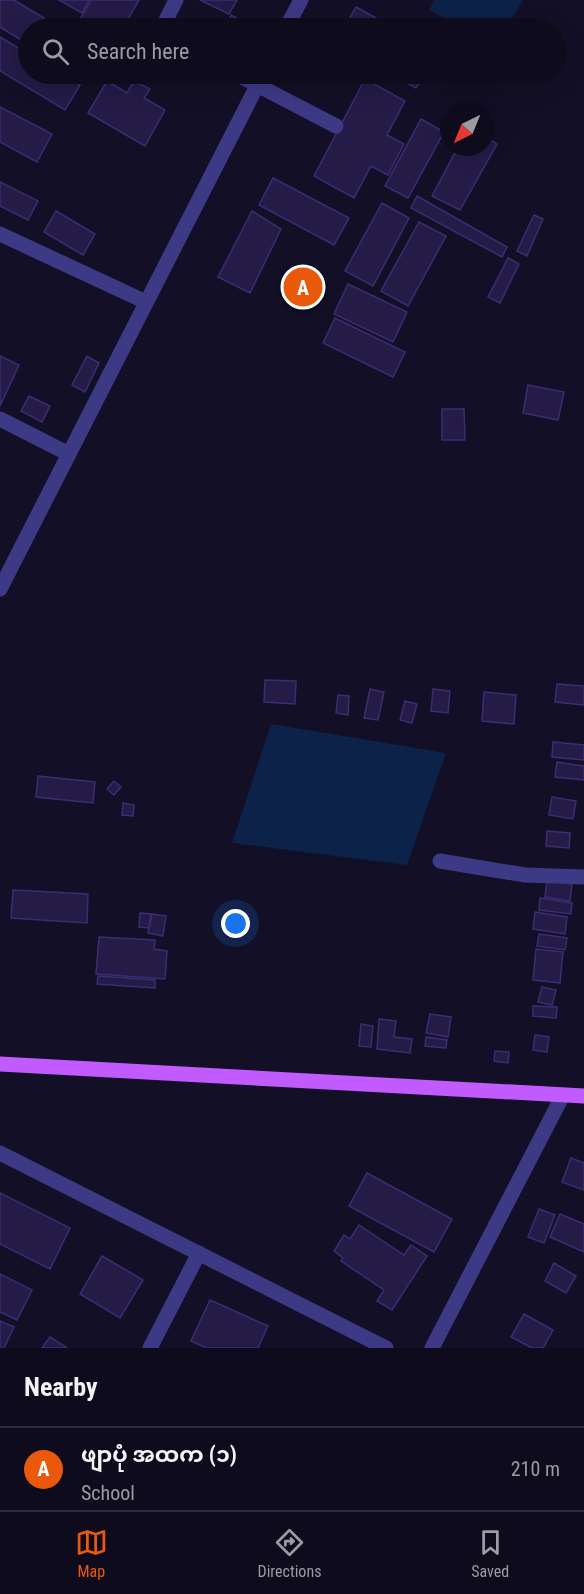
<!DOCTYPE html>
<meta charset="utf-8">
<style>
:root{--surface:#0e0b1c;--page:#171425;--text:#f1f3f6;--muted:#9b9ba3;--line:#2e2b3b;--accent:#ea580c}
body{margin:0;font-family:"Roboto Condensed","Noto Sans Myanmar",sans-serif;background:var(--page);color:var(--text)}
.compass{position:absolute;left:440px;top:102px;width:54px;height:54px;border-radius:50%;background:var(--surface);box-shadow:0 6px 24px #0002;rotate:223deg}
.you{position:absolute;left:236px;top:924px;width:21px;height:21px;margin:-15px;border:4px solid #fff;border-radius:50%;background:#1a73e8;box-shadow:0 0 0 9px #1a73e833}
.badge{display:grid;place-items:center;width:39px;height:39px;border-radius:50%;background:var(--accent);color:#fff;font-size:20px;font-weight:700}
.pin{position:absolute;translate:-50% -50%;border:3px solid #fff;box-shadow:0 2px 6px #0006}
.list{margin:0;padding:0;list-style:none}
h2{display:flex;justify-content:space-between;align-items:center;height:78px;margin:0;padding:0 24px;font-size:26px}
h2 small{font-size:20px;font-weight:400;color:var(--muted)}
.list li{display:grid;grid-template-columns:39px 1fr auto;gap:18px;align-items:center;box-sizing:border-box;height:84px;padding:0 24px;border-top:2px solid var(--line)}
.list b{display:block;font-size:22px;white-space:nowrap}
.list p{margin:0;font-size:20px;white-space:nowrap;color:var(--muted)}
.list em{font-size:20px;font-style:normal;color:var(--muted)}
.icon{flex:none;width:33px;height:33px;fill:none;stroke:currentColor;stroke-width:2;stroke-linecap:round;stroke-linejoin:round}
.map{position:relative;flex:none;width:584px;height:1348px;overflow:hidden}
.search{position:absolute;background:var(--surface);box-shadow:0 6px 24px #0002;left:18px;right:18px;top:18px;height:66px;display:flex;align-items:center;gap:15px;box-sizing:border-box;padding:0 21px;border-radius:33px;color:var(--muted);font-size:22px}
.sheet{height:162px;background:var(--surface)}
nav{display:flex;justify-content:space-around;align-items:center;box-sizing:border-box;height:84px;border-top:2px solid var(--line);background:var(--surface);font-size:16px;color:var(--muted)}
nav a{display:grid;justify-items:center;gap:3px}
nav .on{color:var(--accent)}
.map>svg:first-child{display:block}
</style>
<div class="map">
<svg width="584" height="1348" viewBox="0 0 584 1348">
<rect width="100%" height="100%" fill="#130f26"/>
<g fill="#0c2248">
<polygon points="434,0 523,0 506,28 462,28 429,10"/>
<polygon points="271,724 446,753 407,865 232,843"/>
</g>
<g fill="#241b47" stroke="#3b2d73" stroke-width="1.5">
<polygon points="0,0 14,0 44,18 37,28 28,28 28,44 0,27"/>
<polygon points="59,0 89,0 82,13"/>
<polygon points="91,0 139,0 123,28 75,28"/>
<polygon points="200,0 237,0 229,14"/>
<polygon points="356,7 394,28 344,28"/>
<polygon points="231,15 247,24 244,28 225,28"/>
<polygon points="0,37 28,54 28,74 61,74 80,85 65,110 0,71"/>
<polygon points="391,74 425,74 416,88"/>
<polygon points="365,79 405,101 387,135 404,144 388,175 371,166 354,198 314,176"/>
<polygon points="107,81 127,93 134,81 150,89 144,98 165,110 145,146 88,113"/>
<polygon points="0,107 52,134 37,162 0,142"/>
<polygon points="421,119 444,132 408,198 385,186"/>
<polygon points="485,136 497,144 460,210 432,196 458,147 485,147"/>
<polygon points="273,178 349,218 334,245 259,205"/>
<polygon points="0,182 38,201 28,220 0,206"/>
<polygon points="417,196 507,247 502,257 411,208"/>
<polygon points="382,203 409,218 373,286 345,271"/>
<polygon points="56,211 95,234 83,255 44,232"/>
<polygon points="252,211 281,229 250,293 218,277"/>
<polygon points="534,215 543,219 527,256 517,251"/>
<polygon points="419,222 446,236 408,306 381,291"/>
<polygon points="508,258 519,264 500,303 488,297"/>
<polygon points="348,284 407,312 393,342 334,314"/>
<polygon points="335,318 405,352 393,377 323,343"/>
<polygon points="0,356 19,365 0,406"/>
<polygon points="87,356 99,363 85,392 72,385"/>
<polygon points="528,385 564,392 558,420 523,413"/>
<polygon points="29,396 50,406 42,422 21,411"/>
<polygon points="442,409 464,409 465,440 442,440"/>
<polygon points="265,680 296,681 295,704 264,702"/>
<polygon points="557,684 584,686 584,705 555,702"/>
<polygon points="370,689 384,692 378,720 364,718"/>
<polygon points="433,689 450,691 448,713 431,711"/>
<polygon points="484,692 516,695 514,724 482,721"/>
<polygon points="338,695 349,696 348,715 336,713"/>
<polygon points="405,701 417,704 412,723 400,720"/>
<polygon points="553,742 584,745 584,760 552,757"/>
<polygon points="557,762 584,766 584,780 555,777"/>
<polygon points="38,776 95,782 93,803 36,797"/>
<polygon points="114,781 121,787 114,795 107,789"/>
<polygon points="552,797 576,801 573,819 549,815"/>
<polygon points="123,803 134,805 133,816 122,815"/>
<polygon points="547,831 570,833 569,848 546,846"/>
<polygon points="547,880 572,884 570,901 545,897"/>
<polygon points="13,890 88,894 87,923 11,918"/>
<polygon points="540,898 572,903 571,914 539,910"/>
<polygon points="535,912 567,917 565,934 533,929"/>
<polygon points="140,913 151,914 149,928 139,927"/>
<polygon points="152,914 166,916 163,936 148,933"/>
<polygon points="539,934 567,938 565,950 537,946"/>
<polygon points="99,937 155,940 154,949 167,951 165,979 96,974"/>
<polygon points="536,949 563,952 560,983 533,980"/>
<polygon points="98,976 155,980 155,988 97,984"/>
<polygon points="542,987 556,990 552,1005 538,1002"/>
<polygon points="533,1006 557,1007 556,1018 533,1016"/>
<polygon points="430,1014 451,1017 448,1037 426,1033"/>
<polygon points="379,1019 396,1021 394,1037 412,1039 410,1053 377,1049"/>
<polygon points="361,1024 373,1026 371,1047 359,1046"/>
<polygon points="535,1035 549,1037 547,1052 533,1050"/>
<polygon points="426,1037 447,1040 446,1048 425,1046"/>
<polygon points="495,1051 509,1052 508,1063 494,1061"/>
<polygon points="571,1158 584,1163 584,1190 562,1182"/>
<polygon points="367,1173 452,1219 434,1252 349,1206"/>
<polygon points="0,1193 70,1228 50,1269 0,1244"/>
<polygon points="539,1209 555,1215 544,1243 528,1237"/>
<polygon points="560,1214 584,1224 584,1252 550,1237"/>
<polygon points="359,1225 404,1255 411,1245 427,1256 392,1310 377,1301 384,1290 341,1261 343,1258 334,1251 344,1235 350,1239"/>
<polygon points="102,1256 143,1280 120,1318 80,1294"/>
<polygon points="554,1263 576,1276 566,1293 545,1281"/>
<polygon points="0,1274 32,1290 17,1320 0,1312"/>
<polygon points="210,1300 268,1326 258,1348 206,1348 191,1341"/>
<polygon points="524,1314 553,1330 543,1348 532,1348 511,1337"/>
<polygon points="0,1321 14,1327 4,1348 0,1348"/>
<polygon points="50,1337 67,1348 42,1348"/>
</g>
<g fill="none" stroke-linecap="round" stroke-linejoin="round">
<g stroke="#3d3a85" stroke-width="15">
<polyline points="162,28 176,0"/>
<polyline points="286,28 301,0"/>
<polyline points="236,74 336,126"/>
<polyline points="0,234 146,302"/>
<polyline points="0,419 69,454"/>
<polyline points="0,589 263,74"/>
<polyline points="440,861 525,875 584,877"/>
<polyline points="0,1153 386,1348"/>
<polyline points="150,1348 199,1253"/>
<polyline points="432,1348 563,1095"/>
</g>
<polyline stroke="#c25bff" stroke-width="15" points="0,1064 584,1096"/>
</g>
</svg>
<svg class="compass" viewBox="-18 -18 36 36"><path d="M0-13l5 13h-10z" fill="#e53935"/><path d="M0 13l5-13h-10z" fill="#9b9ba3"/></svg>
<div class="you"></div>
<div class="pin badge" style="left:303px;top:287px">A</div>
<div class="search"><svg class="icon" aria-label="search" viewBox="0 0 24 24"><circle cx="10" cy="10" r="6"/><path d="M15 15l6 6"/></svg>Search here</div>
</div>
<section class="sheet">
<h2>Nearby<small></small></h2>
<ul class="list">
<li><span class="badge">A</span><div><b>ဖျာပုံ အထက (၁)</b><p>School</p></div><em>210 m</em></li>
</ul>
</section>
<nav>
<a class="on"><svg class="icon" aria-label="map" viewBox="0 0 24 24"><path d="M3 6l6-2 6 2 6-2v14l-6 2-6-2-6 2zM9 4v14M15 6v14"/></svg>Map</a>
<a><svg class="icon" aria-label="directions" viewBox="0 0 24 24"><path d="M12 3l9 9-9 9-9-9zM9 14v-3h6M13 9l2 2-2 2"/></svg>Directions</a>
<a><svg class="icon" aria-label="saved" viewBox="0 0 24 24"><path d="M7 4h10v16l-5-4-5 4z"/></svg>Saved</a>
</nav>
